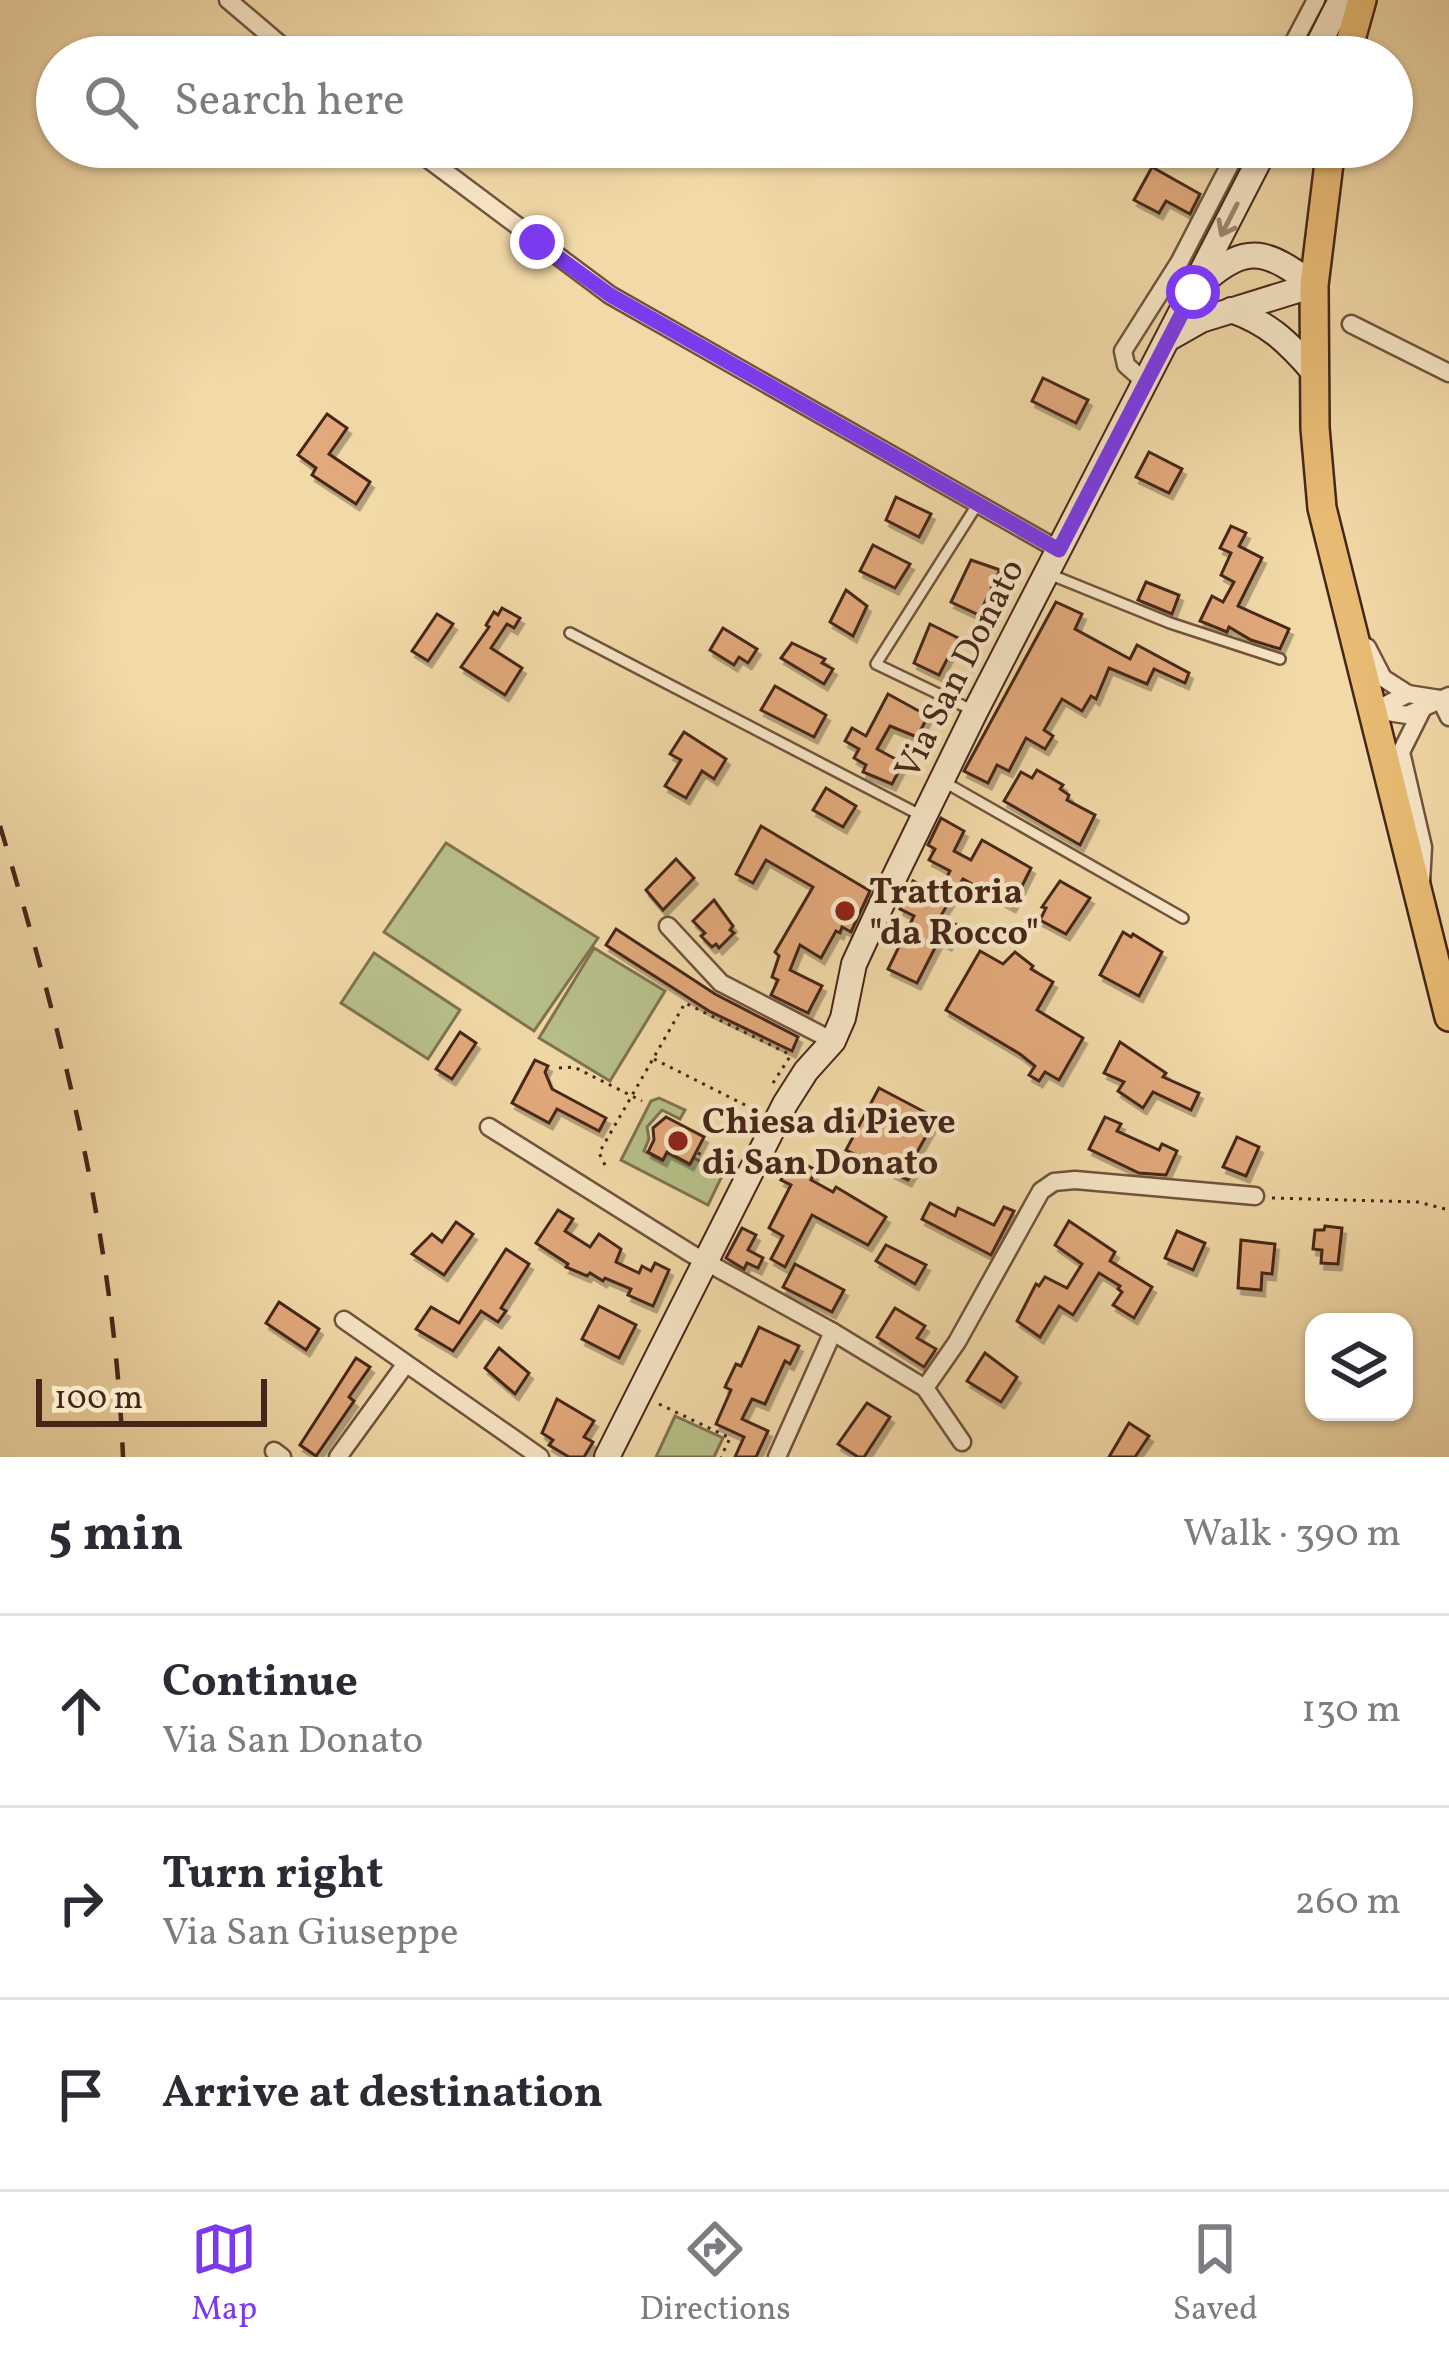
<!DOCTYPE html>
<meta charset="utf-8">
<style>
:root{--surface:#fff;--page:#f7f7f7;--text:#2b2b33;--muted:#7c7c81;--line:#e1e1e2;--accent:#7c3aed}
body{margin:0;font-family:Vollkorn,serif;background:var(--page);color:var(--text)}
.controls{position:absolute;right:36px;bottom:36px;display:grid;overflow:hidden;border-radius:24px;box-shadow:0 3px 9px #0004}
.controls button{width:108px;height:108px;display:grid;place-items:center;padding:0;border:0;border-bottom:3px solid var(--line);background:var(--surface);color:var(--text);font:60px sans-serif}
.scale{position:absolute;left:36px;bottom:30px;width:231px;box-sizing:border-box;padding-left:12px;border:6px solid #462619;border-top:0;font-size:33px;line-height:42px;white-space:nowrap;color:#462619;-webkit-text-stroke:9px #f7e6c6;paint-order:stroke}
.stop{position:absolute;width:36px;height:36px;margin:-27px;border:9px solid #7c3aed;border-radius:50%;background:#fff}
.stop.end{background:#7c3aed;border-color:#fff;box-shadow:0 3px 12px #0008}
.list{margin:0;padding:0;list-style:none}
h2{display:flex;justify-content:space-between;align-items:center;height:156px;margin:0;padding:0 48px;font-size:51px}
h2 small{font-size:39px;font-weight:400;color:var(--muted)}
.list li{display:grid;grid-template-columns:78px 1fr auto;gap:36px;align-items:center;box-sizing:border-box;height:192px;padding:0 48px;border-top:3px solid var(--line)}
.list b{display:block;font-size:45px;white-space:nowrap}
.list p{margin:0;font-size:39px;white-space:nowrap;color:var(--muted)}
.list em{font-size:39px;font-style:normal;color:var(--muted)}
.icon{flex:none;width:66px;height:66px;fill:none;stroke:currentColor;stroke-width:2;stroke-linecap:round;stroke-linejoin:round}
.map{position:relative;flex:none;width:1449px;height:1457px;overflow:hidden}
.search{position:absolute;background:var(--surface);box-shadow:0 3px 9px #0004;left:36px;right:36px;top:36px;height:132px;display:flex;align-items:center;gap:30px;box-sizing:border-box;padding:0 42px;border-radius:66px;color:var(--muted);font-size:45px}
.sheet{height:732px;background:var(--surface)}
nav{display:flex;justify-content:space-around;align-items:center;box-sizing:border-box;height:168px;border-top:3px solid var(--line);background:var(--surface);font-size:33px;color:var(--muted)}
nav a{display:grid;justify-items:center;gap:6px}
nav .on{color:var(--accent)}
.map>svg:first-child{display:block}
</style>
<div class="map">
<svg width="1449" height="1457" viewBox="0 0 1449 1457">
<defs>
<filter id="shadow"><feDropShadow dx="3.5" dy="6" stdDeviation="0" flood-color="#0004"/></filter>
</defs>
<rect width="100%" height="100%" fill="#f2d9a8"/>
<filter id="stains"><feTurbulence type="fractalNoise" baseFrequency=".00167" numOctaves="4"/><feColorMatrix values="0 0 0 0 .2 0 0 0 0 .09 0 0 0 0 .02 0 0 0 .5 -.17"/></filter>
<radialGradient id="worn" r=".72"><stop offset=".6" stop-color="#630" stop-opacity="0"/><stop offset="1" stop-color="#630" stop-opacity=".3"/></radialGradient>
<g fill="#b8c089" stroke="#7f7351" stroke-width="3">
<polygon points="446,843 598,938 534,1031 384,932"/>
<polygon points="594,948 665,991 610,1081 539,1038"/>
<polygon points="374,953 460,1010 428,1059 341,1003"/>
<polygon points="659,1098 685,1110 680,1119 662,1110 647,1127 649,1139 644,1151 662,1161 667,1153 689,1165 694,1158 723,1174 708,1205 621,1160 651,1101"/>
<polygon points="675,1416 723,1438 714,1457 656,1457"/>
</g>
<g fill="#e2a97b" stroke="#462619" stroke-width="3" filter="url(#shadow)">
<polygon points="1152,167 1200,194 1190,214 1166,201 1159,213 1134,200"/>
<polygon points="1043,378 1088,400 1076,423 1032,401"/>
<polygon points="327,414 347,428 329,454 370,482 356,504 312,475 316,468 298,455"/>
<polygon points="1149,452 1182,469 1169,493 1136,477"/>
<polygon points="896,497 931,514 919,537 886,520"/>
<polygon points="1231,526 1246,533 1239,546 1262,558 1238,606 1289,629 1280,649 1251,640 1229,627 1227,632 1200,621 1212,596 1223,602 1234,582 1221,575 1231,553 1220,548"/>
<polygon points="873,545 910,564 895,588 860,571"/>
<polygon points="971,560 1000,570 979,615 951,602"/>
<polygon points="1146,582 1179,595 1172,614 1138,600"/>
<polygon points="846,590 867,606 853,636 830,622"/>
<polygon points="1056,602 1082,614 1075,629 1130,659 1137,645 1189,673 1185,683 1154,669 1147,684 1109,668 1096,699 1091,696 1082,711 1062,699 1044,730 1053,736 1045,749 1026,738 1009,771 997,765 988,783 964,771"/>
<polygon points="502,608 520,618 514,628 507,624 491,648 522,668 505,695 461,667 489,627 486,625 494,612 498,615"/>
<polygon points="437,614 453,624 428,661 412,651"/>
<polygon points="930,624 958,638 939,675 914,663"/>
<polygon points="723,628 757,649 748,663 739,657 734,665 710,650"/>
<polygon points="792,643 825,659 822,663 833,669 824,684 781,658"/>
<polygon points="775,686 826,715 814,737 761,710"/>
<polygon points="888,694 928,716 917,737 890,726 877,749 903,763 892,784 863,772 866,765 854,758 859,749 845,741 852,728 866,736"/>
<polygon points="684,732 726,759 714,779 702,771 686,798 665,786 681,760 670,754"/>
<polygon points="1037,770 1063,785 1060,789 1069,795 1067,800 1095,815 1080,845 1004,801 1021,772 1032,778"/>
<polygon points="826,788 856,806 843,827 813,810"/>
<polygon points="941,818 964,831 954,851 971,860 982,840 1031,868 1012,906 963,879 940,917 957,925 948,944 939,940 917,983 888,969 914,916 900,909 913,881 939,893 950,871 929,860 935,849 928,845"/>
<polygon points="761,826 870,891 851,932 842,927 840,933 836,931 821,958 800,945 790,970 822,986 808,1013 771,995 778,980 772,977 779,956 775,952 813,887 766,860 753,883 736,874"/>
<polygon points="676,859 694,878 663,910 646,890"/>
<polygon points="1060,881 1090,898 1066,934 1040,920 1046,908 1042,907"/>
<polygon points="714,900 733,926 730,930 734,933 719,948 716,944 712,947 701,936 705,933 693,921"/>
<polygon points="616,929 715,994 798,1037 792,1051 709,1011 606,945"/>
<polygon points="1123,932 1131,937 1133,934 1162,952 1139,996 1100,975"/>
<polygon points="980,951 1003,964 1015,952 1033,966 1031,969 1053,982 1037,1010 1083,1038 1059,1080 1045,1072 1039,1081 1029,1075 1035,1066 1020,1054 946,1010"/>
<polygon points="460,1032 476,1043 452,1079 436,1069"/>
<polygon points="1120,1042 1166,1073 1163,1077 1199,1093 1191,1110 1153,1092 1143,1108 1118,1091 1124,1082 1104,1073"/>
<polygon points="535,1060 548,1066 545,1072 552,1089 606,1118 599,1131 557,1109 549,1123 512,1103"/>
<polygon points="879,1088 936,1118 910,1165 915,1168 908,1180 846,1150"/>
<polygon points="666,1117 704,1137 690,1164 667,1152 663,1160 648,1152 654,1140 653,1128"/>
<polygon points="1105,1117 1121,1124 1117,1131 1159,1150 1162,1144 1177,1151 1166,1175 1139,1173 1089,1149"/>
<polygon points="1237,1137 1259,1147 1246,1176 1223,1167"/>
<polygon points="792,1158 816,1170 811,1180 833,1192 836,1187 886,1217 868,1245 812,1215 785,1267 771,1259 783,1236 769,1228 791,1185 781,1180"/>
<polygon points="930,1203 955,1216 958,1208 994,1225 1004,1207 1014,1211 991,1255 922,1219"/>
<polygon points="558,1210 573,1219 565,1231 590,1247 599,1234 621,1249 616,1262 639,1273 642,1266 651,1271 655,1263 669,1270 653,1306 628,1295 631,1289 605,1278 603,1281 590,1273 587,1276 566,1267 568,1264 536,1243"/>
<polygon points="1069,1221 1115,1252 1110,1261 1152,1287 1134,1318 1113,1305 1122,1292 1118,1289 1120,1286 1099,1273 1073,1315 1059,1306 1040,1337 1017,1321 1036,1284 1039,1286 1045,1277 1067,1288 1082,1264 1055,1245"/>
<polygon points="456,1222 473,1234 444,1275 412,1254 432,1234 442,1242"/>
<polygon points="1325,1226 1342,1228 1338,1264 1321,1263 1322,1250 1313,1249 1315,1230 1324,1230"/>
<polygon points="742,1228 756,1235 748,1250 763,1258 758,1268 747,1263 744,1269 726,1258"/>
<polygon points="1177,1231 1205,1243 1193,1270 1165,1258"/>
<polygon points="1241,1240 1275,1244 1272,1274 1262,1273 1261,1290 1238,1288"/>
<polygon points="886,1245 926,1265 915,1284 876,1261"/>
<polygon points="506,1249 529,1264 501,1308 506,1311 498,1322 481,1311 453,1351 416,1329 431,1307 459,1323"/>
<polygon points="795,1264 844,1290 832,1312 783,1287"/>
<polygon points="279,1302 319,1329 306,1350 266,1323"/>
<polygon points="599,1306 636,1325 619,1358 582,1339"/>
<polygon points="895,1308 925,1326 917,1338 936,1349 924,1367 877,1337"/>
<polygon points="759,1327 799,1346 790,1364 785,1361 765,1404 752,1399 742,1419 768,1431 756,1457 735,1457 744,1437 716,1424 731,1390 725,1387 736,1364 741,1366"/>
<polygon points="499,1348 529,1373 515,1394 485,1368"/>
<polygon points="985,1353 1017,1377 1001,1402 967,1381"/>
<polygon points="356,1358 370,1367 349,1397 354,1401 316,1456 300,1445"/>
<polygon points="557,1399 594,1421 584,1437 593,1442 584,1457 569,1457 549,1445 553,1440 542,1433"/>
<polygon points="867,1403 890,1417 864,1457 858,1457 838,1444"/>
<polygon points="1129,1423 1149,1436 1135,1457 1109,1457"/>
</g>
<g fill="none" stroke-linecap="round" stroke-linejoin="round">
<defs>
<g id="lane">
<polyline points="1049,574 1170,623 1280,659"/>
<polyline points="570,633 922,816"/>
<polyline points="972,710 876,664 977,505"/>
<polyline points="946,783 1183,918"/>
</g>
<g id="street">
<polyline points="228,0 295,57"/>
<polyline points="1286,57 1316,0"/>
<polyline points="412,147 610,295 1059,550"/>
<polyline points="1351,324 1449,373"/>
<polyline points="1145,382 1126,365 1123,351 1180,261 1239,147"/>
<polyline points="1367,647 1383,678 1408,694"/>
<polyline points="1440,699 1449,717"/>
<polyline points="1375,710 1407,715 1449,696"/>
<polyline points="1375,710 1408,694 1440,699"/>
<polyline points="1421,883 1423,847 1401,752 1422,710"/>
<polyline points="668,926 721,983 833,1041"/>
<polyline points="489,1127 690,1253 833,1332 925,1388 962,1442"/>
<polyline points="344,1320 540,1457"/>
<polyline points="925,1388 957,1342 1041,1191 1054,1182 1075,1180 1255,1196"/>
<polyline points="274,1451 282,1457"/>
<polyline points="338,1457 405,1365"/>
<polyline points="777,1457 833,1332"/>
</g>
<g id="secondary">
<polyline points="1312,57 1341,0"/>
<path d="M1203 282C1249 241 1268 252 1314 285"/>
<path d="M1231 310C1268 323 1287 341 1313 371"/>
<polyline points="1171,337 1201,320 1314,285"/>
<polyline points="607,1457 785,1104 806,1071 833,1041 843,1018 854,964 891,884 975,712 1266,147"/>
</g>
<g id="primary">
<polyline points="1346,57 1362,0"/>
<polyline points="1331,147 1314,285 1315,428 1322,508 1449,1017"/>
</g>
</defs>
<use href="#lane" stroke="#71533d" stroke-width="14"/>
<use href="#street" stroke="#71533d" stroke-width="21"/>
<use href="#secondary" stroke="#462619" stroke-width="28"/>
<use href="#primary" stroke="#462619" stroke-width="32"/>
<g stroke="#462619" stroke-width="3" stroke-dasharray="3 6" stroke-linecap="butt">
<polyline points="654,1059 757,1111"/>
<polyline points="559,1068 574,1067 642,1101"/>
<polyline points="773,1083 791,1055"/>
<polyline points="698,1153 729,1169"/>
<polyline points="605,1165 599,1153 685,1003 791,1055"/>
<polyline points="1272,1198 1418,1202 1449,1210"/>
<polyline points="659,1404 730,1438 721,1457"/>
</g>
<use href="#lane" stroke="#f7e6c6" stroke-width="9"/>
<use href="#street" stroke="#f7e6c6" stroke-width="16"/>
<use href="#secondary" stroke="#f7e6c6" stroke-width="24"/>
<use href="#primary" stroke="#e9bc74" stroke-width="27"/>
<path stroke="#462619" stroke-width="4.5" stroke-dasharray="21 21" stroke-linecap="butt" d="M0 826C63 1036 114 1237 123 1457"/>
</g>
<defs><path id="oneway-shaft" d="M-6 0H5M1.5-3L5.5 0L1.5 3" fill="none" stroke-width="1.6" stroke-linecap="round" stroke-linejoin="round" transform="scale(3)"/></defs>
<use stroke="#9e8670" href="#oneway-shaft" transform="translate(1229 220) rotate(117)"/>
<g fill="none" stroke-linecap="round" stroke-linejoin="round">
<polyline stroke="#7c3aed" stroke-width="15" points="537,242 610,295 1059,550 1193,292"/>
</g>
<g fill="#8f2418" stroke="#f7e6c6" stroke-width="4.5">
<circle cx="845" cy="911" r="12"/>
<circle cx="678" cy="1141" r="12"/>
</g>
<g text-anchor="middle" stroke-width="9" stroke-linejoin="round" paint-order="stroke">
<g font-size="36" fill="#462619" stroke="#f7e6c6">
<text transform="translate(958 668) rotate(-63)" y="13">Via San Donato</text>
</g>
<g font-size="36" font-weight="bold" fill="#462619" stroke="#f7e6c6" text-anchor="start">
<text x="869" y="903">Trattoria<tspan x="869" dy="41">"da Rocco"</tspan></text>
<text x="702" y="1133">Chiesa di Pieve<tspan x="702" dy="41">di San Donato</tspan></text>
</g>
</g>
<rect width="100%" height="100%" filter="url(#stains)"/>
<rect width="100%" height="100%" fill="url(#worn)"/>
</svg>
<div class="controls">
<button><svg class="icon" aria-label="layers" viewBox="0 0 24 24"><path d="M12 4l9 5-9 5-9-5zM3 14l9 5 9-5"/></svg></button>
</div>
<div class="scale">100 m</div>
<div class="stop" style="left:1193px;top:292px"></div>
<div class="stop end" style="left:537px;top:242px"></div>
<div class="search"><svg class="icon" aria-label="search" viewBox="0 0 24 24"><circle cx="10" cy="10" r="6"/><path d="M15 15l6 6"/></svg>Search here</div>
</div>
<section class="sheet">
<h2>5 min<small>Walk · 390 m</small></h2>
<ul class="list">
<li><svg class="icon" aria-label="ahead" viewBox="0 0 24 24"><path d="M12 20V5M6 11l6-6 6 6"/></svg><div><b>Continue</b><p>Via San Donato</p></div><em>130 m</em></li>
<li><svg class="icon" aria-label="right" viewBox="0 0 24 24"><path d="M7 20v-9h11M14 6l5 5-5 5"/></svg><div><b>Turn right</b><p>Via San Giuseppe</p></div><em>260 m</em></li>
<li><svg class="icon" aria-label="arrive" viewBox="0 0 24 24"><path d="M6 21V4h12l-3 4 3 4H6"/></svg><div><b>Arrive at destination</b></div></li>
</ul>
</section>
<nav>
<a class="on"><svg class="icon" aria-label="map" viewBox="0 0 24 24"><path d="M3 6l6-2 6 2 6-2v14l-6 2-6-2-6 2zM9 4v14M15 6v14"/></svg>Map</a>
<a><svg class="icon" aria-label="directions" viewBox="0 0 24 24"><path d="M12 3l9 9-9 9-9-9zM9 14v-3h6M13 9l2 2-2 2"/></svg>Directions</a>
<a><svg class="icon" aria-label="saved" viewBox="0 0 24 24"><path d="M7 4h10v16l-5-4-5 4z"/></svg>Saved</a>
</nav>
